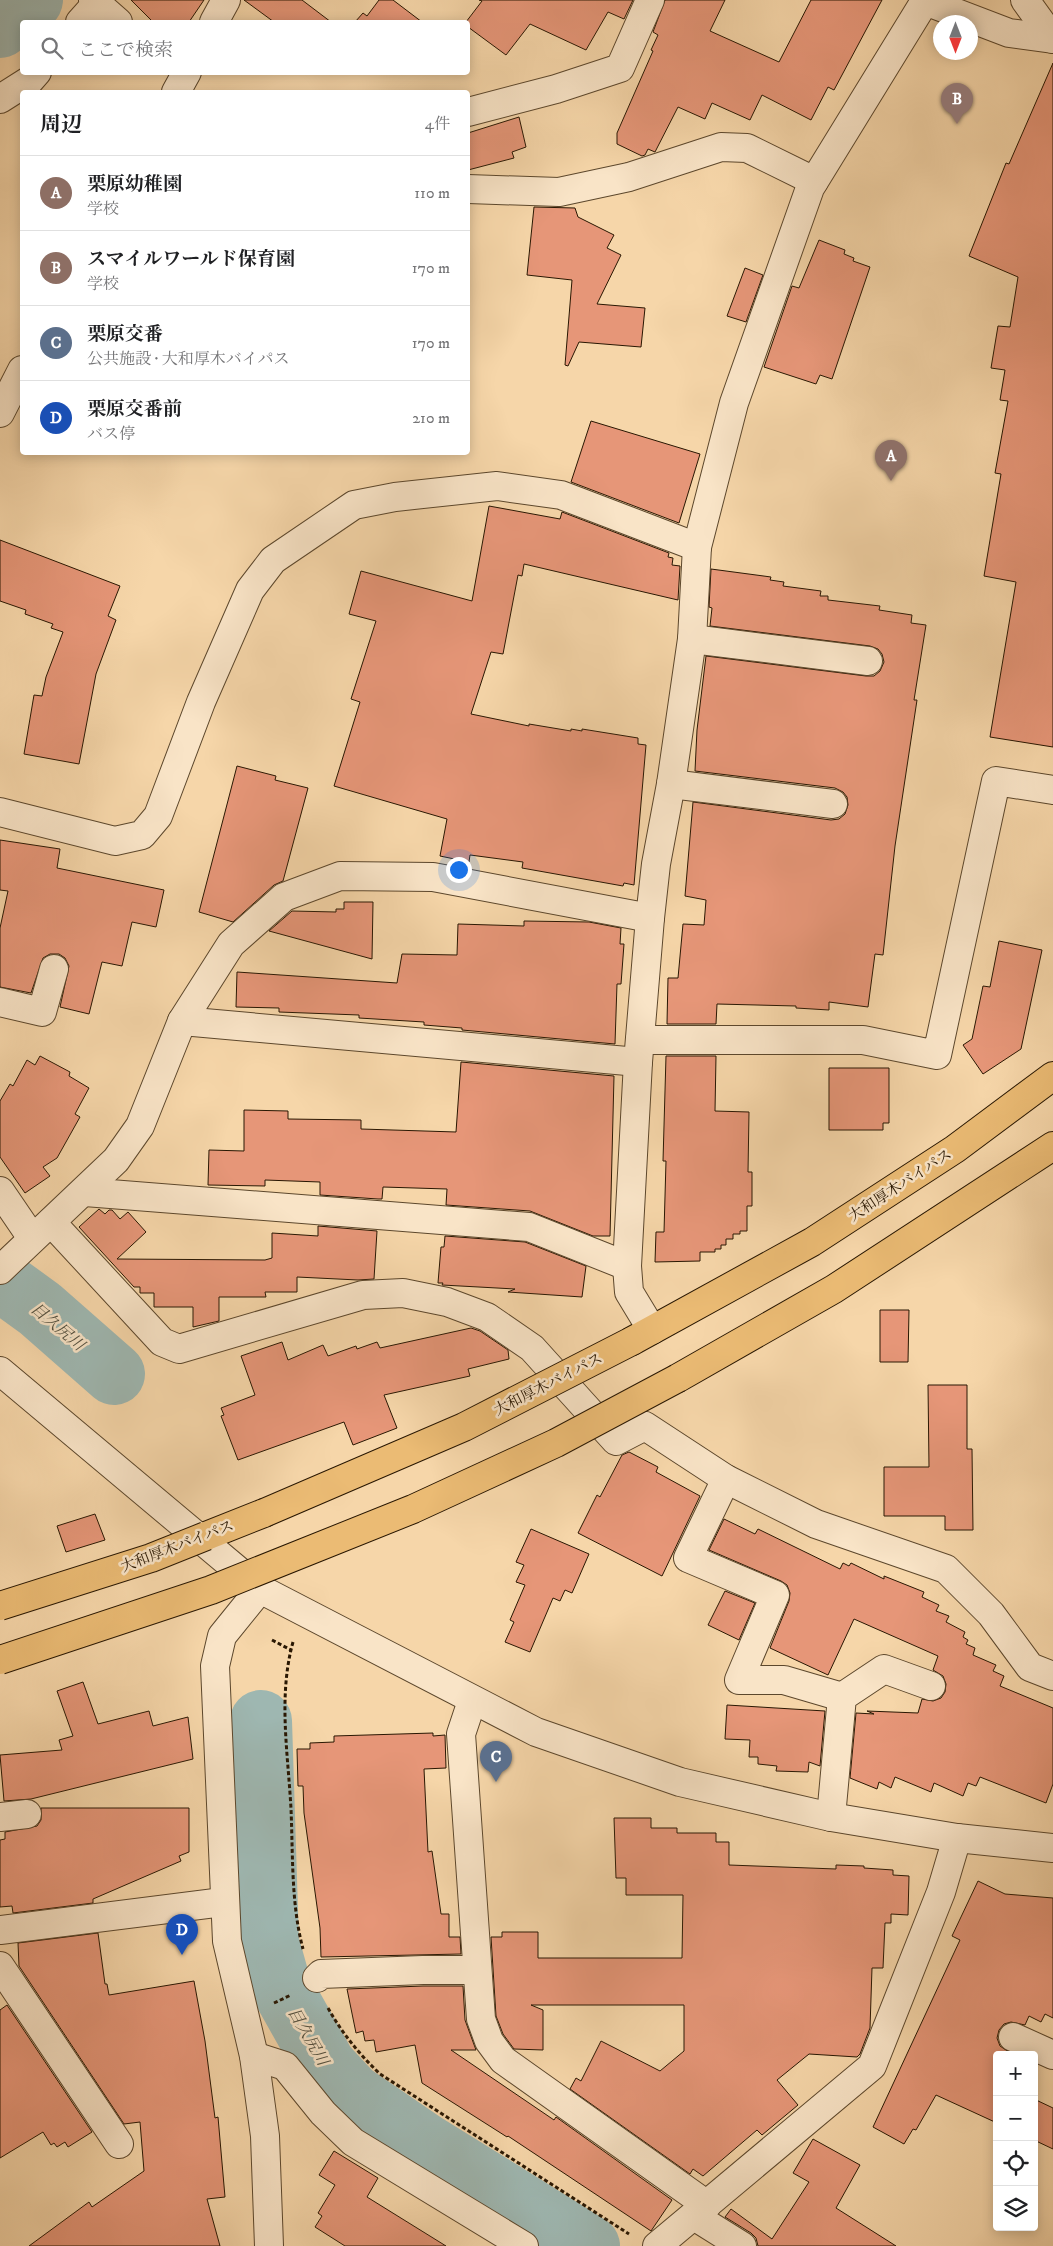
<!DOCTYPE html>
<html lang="ja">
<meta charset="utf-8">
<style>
:root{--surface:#fff;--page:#f2f2f2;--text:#202124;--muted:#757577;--line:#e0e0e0;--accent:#8f2418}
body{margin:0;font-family:"IM FELL DW Pica","Noto Serif JP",serif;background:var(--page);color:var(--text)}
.controls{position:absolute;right:15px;bottom:15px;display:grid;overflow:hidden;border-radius:5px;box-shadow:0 2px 12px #0003}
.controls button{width:45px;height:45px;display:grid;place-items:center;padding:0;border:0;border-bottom:1px solid var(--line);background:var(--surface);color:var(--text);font:25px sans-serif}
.compass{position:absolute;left:933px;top:15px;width:45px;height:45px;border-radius:50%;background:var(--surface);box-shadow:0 2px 12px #0003;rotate:180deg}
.you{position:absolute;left:458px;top:869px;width:18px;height:18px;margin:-12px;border:4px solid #fff;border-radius:50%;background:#1a73e8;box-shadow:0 0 0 8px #1a73e833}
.badge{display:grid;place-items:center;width:32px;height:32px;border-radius:50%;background:var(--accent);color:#fff;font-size:16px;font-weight:700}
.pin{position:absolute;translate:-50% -41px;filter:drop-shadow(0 1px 2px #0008)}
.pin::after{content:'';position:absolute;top:26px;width:18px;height:15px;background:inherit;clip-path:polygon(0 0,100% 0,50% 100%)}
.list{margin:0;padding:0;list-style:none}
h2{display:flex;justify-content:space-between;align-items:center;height:65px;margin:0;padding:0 20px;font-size:21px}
h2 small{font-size:16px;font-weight:400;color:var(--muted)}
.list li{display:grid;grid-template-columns:32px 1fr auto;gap:15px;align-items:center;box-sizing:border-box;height:75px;padding:0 20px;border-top:1px solid var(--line)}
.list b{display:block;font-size:19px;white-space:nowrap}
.list p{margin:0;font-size:16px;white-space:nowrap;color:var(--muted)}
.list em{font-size:16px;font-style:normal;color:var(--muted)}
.icon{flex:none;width:28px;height:28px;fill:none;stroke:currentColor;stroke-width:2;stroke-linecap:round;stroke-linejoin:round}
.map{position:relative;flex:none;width:1053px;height:2246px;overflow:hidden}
.search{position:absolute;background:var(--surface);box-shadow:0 2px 12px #0003;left:20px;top:20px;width:450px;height:55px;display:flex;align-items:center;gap:12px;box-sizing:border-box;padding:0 18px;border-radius:5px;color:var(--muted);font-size:19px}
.panel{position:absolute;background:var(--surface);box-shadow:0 2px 12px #0003;left:20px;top:90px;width:450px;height:365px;border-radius:5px}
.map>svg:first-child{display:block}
</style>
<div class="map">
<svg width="1053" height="2246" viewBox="0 0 1053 2246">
<rect width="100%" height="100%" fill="#f6d6a9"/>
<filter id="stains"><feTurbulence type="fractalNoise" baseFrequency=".004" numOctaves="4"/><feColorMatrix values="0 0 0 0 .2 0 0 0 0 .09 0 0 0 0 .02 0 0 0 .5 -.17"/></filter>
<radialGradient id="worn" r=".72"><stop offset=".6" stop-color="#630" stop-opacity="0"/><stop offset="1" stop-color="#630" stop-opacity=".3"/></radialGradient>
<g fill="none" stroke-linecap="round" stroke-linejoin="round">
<g stroke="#9eb7b1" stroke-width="62">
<polyline points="0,27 32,0"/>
<polyline points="0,1280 40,1309 114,1374"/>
<polyline points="261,1721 268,1942 280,1985 325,2065 352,2094 425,2144 589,2246"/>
</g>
</g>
<g fill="#e69678" stroke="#291702">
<polygon points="131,0 204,0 189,22 153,22"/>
<polygon points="244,0 302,0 331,22 274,22"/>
<polygon points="379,0 393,0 422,22 355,22 363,13 367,16"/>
<polygon points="479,0 633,0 624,19 608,12 586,50 530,24 506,55 468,27 466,22 482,1"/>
<polygon points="665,0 725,0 710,31 779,62 811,0 882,0 834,90 828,87 811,120 762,95 750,120 712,103 705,119 678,107 655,152 648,149 645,155 642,156 617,144 617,133 653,51 651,50 658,35 653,32"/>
<polygon points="1053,63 1053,747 990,737 1016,582 984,576 1001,474 995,473 1008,401 1000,400 1005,370 991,368 998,326 1010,327 1018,277 969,256 1006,163 1009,164"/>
<polygon points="519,117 526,147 512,152 514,158 468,170 468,133"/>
<polygon points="534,207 575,208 578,217 614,235 607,248 621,255 597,304 645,308 641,347 579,342 568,366 565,365 572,280 527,275"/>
<polygon points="819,240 845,250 844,254 854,258 853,261 870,267 832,379 820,375 816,384 764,367 792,286 799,288"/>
<polygon points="745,268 763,275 746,322 727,316"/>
<polygon points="591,421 700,454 679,523 571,482"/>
<polygon points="489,506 560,519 562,512 669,553 668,557 673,558 672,565 680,566 678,600 524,564 522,576 518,575 503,654 491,652 471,714 529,726 529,724 571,731 571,729 582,731 582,729 638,738 638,744 646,745 634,885 624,883 623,886 522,868 523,862 470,855 469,862 440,856 447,819 334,786 360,702 351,699 376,621 349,614 361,571 472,601"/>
<polygon points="0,540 120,586 108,616 116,620 96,674 79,764 24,754 34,695 42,696 46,677 63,632 51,628 53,624 25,614 26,610 0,601"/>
<polygon points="711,569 771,577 770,580 784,582 783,586 821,591 820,596 828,596 828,600 880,606 879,610 912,615 911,623 926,625 914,700 917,700 895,846 883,955 875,954 868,1007 829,1002 829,1010 796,1008 796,1006 717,1004 716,1024 667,1024 668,978 678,978 683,924 704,925 706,900 685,896 693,802 831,820 839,819 845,814 848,805 847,797 843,792 835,788 695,771 697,730 706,656 866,676 874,676 880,671 884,662 882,654 878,649 870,646 710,626 712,608 709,607"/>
<polygon points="237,766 276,776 275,780 308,788 283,881 274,885 233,922 199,912"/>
<polygon points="0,840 60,849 57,868 164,890 156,927 132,922 122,966 102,962 89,1014 60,1007 69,966 65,958 59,954 50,954 43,958 31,993 0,987 0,928 8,891 0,890"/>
<polygon points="344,902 373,902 372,959 269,931 292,911 336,912 336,909 344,909"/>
<polygon points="524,921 589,922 621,928 620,944 624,944 621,984 617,984 615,1044 462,1030 462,1028 424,1025 424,1022 359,1018 359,1015 279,1012 279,1008 236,1007 237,972 397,983 402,954 457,955 458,924 524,926"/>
<polygon points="999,941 1042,950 1021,1049 983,1074 963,1045 972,1039 983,986 990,987"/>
<polygon points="40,1056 70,1072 69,1076 89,1088 75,1114 80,1117 57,1158 43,1167 50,1176 25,1193 0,1157 0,1101 10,1084 13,1086 27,1060 35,1065"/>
<polygon points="666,1056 716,1056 715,1111 749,1112 748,1172 752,1172 752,1206 747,1206 747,1231 740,1231 740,1234 733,1234 733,1239 726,1239 726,1245 721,1245 721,1249 715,1249 715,1252 700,1252 700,1261 655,1262 656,1232 664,1232 666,1161 663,1161"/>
<polygon points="461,1062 614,1076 610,1236 593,1236 530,1211 446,1205 447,1189 383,1187 382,1199 378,1199 320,1195 320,1182 265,1180 265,1186 208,1185 209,1150 244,1151 244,1110 288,1111 288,1119 361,1120 361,1129 456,1132"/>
<polygon points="829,1068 889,1068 889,1123 883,1123 883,1130 829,1130"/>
<polygon points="99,1209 105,1214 109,1210 112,1210 120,1219 128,1212 146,1232 117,1259 265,1260 272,1258 272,1233 318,1236 318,1226 377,1231 374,1279 358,1280 297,1277 297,1292 265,1292 266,1297 219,1297 219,1321 193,1327 193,1307 154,1307 154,1293 140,1293 140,1287 134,1287 79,1227"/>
<polygon points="445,1236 525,1242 586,1266 582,1297 508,1292 515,1289 442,1285 443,1283 438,1283 441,1247 444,1247"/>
<polygon points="880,1310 909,1310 908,1362 880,1362"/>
<polygon points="471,1328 480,1331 508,1350 509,1359 468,1369 470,1376 384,1395 397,1428 353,1445 344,1422 238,1460 221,1416 224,1415 221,1408 255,1395 241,1356 282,1342 288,1360 323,1345 328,1356 356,1346 357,1349 377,1342 380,1348"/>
<polygon points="928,1385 967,1385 967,1449 972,1449 973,1530 945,1530 945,1516 884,1516 884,1467 929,1467"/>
<polygon points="629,1452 658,1467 656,1472 700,1496 662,1576 578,1533 597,1495 600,1497 622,1455"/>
<polygon points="95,1514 105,1540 66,1552 57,1526"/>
<polygon points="724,1519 755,1534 758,1529 840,1569 843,1563 849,1566 851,1563 884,1579 884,1576 924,1592 922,1597 939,1605 936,1611 949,1616 946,1622 965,1632 963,1637 968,1640 966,1644 975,1648 973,1655 996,1665 993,1671 1004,1676 1000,1686 1053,1708 1053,1784 1046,1803 980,1777 976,1786 968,1783 963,1796 934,1783 931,1792 895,1777 891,1788 879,1782 877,1789 850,1778 856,1713 874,1714 867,1711 918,1713 922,1699 933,1701 941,1698 945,1692 946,1684 943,1676 933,1670 938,1656 854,1619 828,1675 770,1648 789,1601 790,1593 787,1585 781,1581 709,1550"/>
<polygon points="531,1529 589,1554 572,1593 565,1590 560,1601 553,1598 530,1652 505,1642 514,1622 510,1620 525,1585 516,1582 524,1565 516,1562"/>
<polygon points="725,1591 755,1603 739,1640 708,1625"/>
<polygon points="83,1682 98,1724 149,1711 153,1726 188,1717 193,1759 31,1799 4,1801 0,1755 62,1750 59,1740 73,1736 57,1691"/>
<polygon points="727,1705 825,1711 820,1766 809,1762 808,1772 776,1771 777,1766 758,1764 758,1757 749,1757 750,1740 725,1739"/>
<polygon points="433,1733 433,1736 445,1735 446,1768 424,1769 428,1852 432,1851 441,1914 449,1914 449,1937 460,1937 461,1954 321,1957 320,1928 304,1813 303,1786 298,1786 297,1749 310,1749 310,1743 334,1742 334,1736"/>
<polygon points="41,1808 189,1808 189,1852 179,1856 181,1861 93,1899 93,1903 13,1913 12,1906 0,1907 0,1840 5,1839 5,1832 37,1826 41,1820"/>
<polygon points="614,1818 651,1818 651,1828 677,1828 677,1833 716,1833 716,1842 729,1842 729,1865 836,1869 836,1865 864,1866 864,1868 893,1870 893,1875 909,1876 908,1915 891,1914 891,1923 885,1923 883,1968 872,1968 870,2028 860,2054 857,2057 809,2054 777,2080 798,2105 762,2135 757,2130 703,2176 693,2169 690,2174 570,2089 576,2078 581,2081 601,2041 660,2071 684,2051 684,2005 531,2005 543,2010 543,2050 514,2049 503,2034 496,2016 491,1937 502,1937 502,1932 538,1932 538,1958 682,1958 683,1895 626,1895 626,1878 616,1878"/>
<polygon points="978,1881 1005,1894 1053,1898 1053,2018 1045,2014 1041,2022 1029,2016 1025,2025 1011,2022 1004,2024 999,2030 997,2038 1000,2046 1012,2054 997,2055 997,2123 936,2095 916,2130 913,2129 904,2144 873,2127 960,1940 952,1936"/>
<polygon points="98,1933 105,1984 107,1984 109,1995 194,1981 205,2041 215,2118 218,2117 225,2197 207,2199 220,2246 29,2246 89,2202 92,2207 144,2171 140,2122 124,2124 19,1966 18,1943"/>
<polygon points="423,1986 463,1986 465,2020 476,2050 451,2050 554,2120 556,2117 672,2200 651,2231 508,2136 507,2137 422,2083 415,2045 376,2052 374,2040 365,2041 363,2031 356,2033 347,1989"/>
<polygon points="7,2005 92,2132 68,2147 65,2142 57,2147 54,2143 51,2145 43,2132 0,2158 0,2010"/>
<polygon points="1034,2099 1053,2108 1053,2149 1034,2140"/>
<polygon points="813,2139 860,2165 836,2208 896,2246 758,2246 756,2238 751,2233 725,2217 731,2209 772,2239 809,2182 793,2173"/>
<polygon points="334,2151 378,2178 367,2197 446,2246 345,2246 315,2227 322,2216 318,2213 335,2185 319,2175"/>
</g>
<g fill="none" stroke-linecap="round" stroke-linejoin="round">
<defs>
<g id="minor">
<polyline points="93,0 118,22"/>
<polyline points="1025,0 1053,39"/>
<polyline points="80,22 97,3"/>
<polyline points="214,22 226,0"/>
<polyline points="176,92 187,72"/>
<polyline points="0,99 30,80 37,72"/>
<polyline points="468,112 556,89 620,68 650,0"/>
<polyline points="468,189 559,192 629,177 721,147 747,148 814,181"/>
<polyline points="0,413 22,370"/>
<polyline points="692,639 868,661"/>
<polyline points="671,784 833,804"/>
<polyline points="0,812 115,841 142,835 158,816 201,702 250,590 273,560 354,505 395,497 497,486 561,495 697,547"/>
<polyline points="0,1002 42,1012 54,969"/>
<polyline points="182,1021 638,1062"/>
<polyline points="640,1040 863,1040 937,1055 996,781 1053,790"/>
<polyline points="0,1191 32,1238"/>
<polyline points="85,1192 529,1227 627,1266"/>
<polyline points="51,1222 162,1342 179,1349 363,1295 403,1293 447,1302 487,1317 532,1348 616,1441 645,1426 726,1479 816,1524 946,1569 991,1614 1030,1667 1053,1676"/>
<polyline points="0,1270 116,1160 140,1126 182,1021 231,944 284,897 340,876 433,877 650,918"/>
<polyline points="652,1330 629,1292 627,1266 638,1062 650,918 656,864 671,784 692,639 697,547 734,403 810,188 925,1 1009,33 1053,39"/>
<polyline points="0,1371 260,1589 536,1732 680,1782 831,1817 957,1838 1053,1848"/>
<polyline points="726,1479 688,1558 775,1595 739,1680 784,1680 842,1697"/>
<polyline points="260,1589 222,1636 215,1666 227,1941 254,2056 265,2136 269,2246"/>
<polyline points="472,1701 461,1734 481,2019 489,2041 503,2060 707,2205"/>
<polyline points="0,1817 27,1814"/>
<polyline points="831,1817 842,1697 884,1669 931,1686"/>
<polyline points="0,1930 223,1902"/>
<polyline points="0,1966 119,2144"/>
<polyline points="317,1978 321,1974 423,1970 477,1970"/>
<polyline points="1013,2037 1053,2055"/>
<polyline points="254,2056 285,2066 323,2113 353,2142 524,2246"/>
<polyline points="694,2216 742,2246"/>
<polyline points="657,2246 872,2066 941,1892 957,1838"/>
</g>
<g id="highway">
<polyline points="632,1341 812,1242 955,1149 1053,1076"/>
<polyline points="678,1378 834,1289 1053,1146"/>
<polyline points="206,1536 264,1513"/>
</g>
</defs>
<use href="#minor" stroke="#5c472c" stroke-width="30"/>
<use href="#highway" stroke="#291702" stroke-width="30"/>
<g stroke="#291702" stroke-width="3" stroke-dasharray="4 2.5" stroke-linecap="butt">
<polyline points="272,1640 291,1650"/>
<path d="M293 1642C278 1696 288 1753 291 1809 293 1855 291 1904 303 1949"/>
<polyline points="274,2003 291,1995"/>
<path d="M328 2008C342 2033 359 2054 380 2074L629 2234"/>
</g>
<use href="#minor" stroke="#f9e4c7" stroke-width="28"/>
<use href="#highway" stroke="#ebbb74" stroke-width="28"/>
<defs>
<g id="highway-bridge">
<polyline points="264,1513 464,1427 632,1341"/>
<polyline points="0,1606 151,1558 206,1536"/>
<polyline points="0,1660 211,1590 413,1509 556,1443 678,1378"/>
</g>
</defs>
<use href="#highway-bridge" stroke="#291702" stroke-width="30" stroke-linecap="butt"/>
<use href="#highway-bridge" stroke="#ebbb74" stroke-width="28"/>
</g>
<g text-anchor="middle" stroke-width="5" stroke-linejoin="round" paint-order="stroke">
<g font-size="15" fill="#291702" stroke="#f9e4c7">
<text transform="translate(900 1185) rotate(-33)" y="5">大和厚木バイパス</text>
<text transform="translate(548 1384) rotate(-27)" y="5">大和厚木バイパス</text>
<text transform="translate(177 1546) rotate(-21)" y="5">大和厚木バイパス</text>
</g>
<g font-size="16" font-style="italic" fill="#524f3f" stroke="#f9e4c7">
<text transform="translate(58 1326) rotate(40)" y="6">目久尻川</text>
<text transform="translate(309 2036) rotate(60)" y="6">目久尻川</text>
</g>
</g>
<rect width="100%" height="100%" filter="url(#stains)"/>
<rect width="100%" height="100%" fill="url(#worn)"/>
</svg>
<div class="controls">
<button>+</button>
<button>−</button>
<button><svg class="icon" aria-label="locate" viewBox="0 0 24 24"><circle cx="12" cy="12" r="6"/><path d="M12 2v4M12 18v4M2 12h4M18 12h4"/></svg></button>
<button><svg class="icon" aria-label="layers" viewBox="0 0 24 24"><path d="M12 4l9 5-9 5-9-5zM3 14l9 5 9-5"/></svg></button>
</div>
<svg class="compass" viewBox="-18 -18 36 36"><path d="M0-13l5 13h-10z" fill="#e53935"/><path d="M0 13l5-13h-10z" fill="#757577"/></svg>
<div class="you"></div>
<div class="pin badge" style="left:891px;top:481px;background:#8d6e63">A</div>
<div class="pin badge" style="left:957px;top:124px;background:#8d6e63">B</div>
<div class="pin badge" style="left:496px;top:1782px;background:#5c6f8a">C</div>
<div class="pin badge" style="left:182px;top:1955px;background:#1a4fb4">D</div>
<div class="search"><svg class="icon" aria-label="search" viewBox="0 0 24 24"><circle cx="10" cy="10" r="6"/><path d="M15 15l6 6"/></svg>ここで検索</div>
<section class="panel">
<h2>周辺<small>4件</small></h2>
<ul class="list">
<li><span class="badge" style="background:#8d6e63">A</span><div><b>栗原幼稚園</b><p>学校</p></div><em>110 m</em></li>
<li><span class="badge" style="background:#8d6e63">B</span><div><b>スマイルワールド保育園</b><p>学校</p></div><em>170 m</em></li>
<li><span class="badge" style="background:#5c6f8a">C</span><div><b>栗原交番</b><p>公共施設 · 大和厚木バイパス</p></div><em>170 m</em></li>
<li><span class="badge" style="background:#1a4fb4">D</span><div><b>栗原交番前</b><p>バス停</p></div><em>210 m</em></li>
</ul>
</section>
</div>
